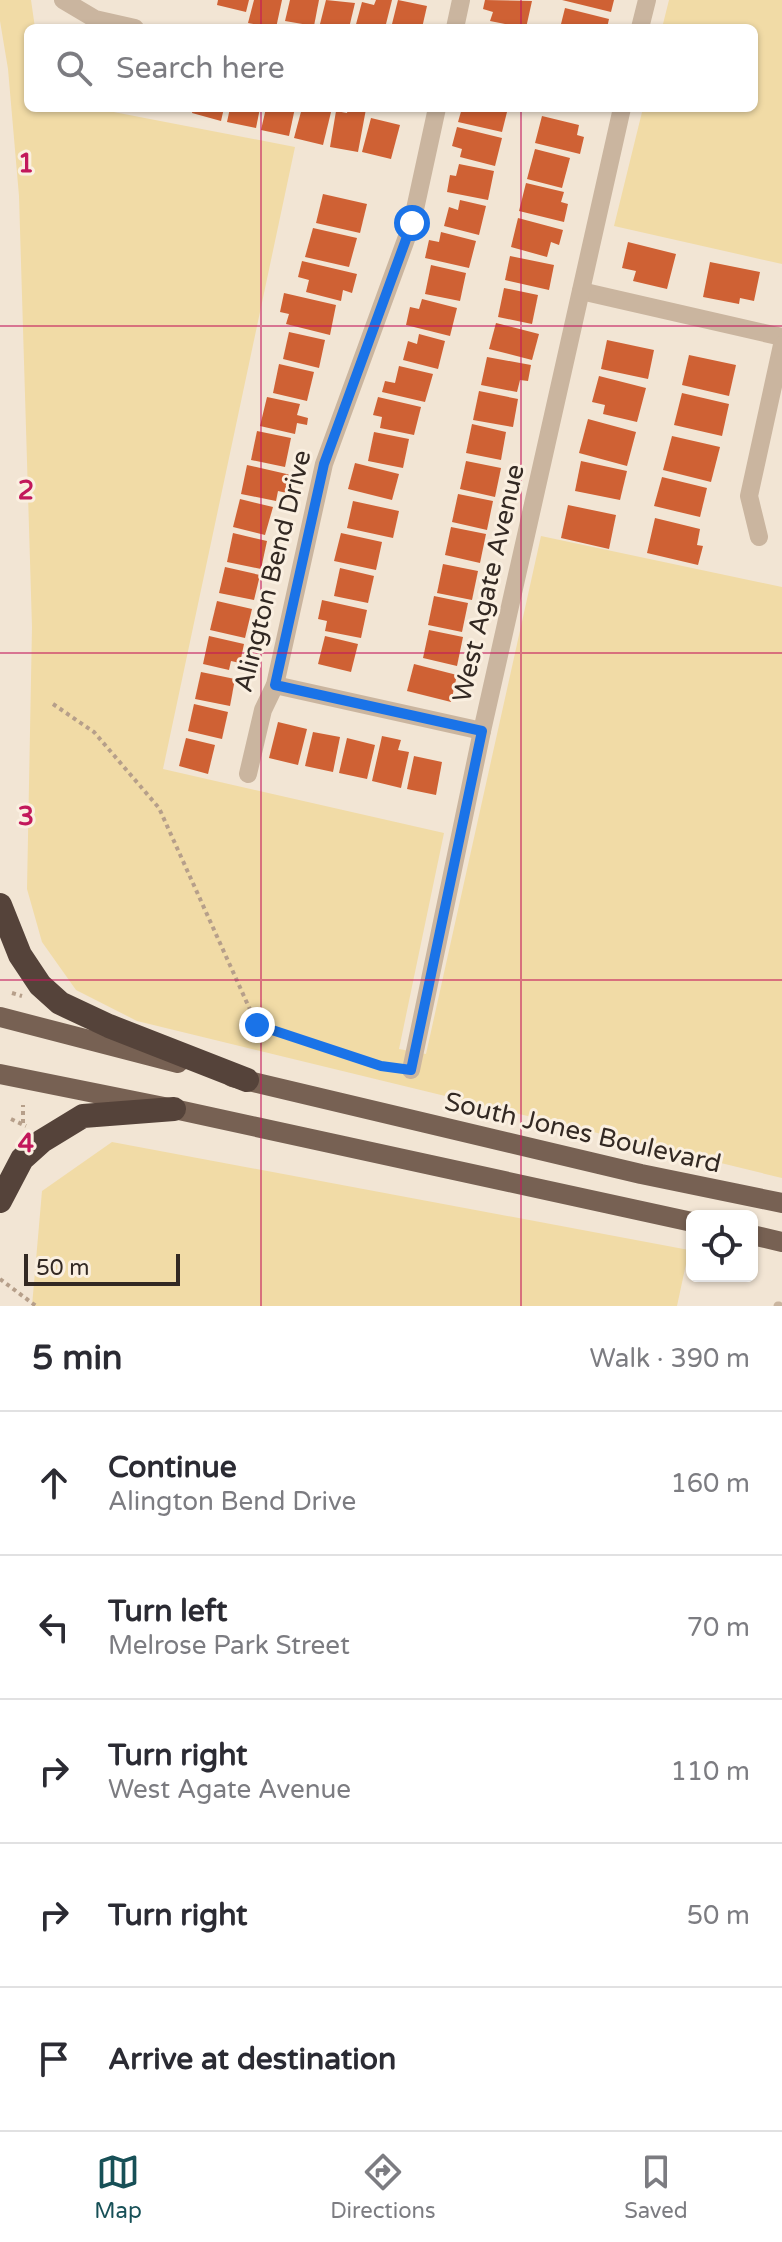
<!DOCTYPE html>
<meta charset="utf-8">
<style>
:root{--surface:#fff;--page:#f7f7f7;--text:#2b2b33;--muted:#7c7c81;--line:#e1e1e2;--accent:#175057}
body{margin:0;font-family:"Varela Round",sans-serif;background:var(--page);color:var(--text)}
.controls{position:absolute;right:24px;bottom:24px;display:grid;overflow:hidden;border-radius:12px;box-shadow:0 2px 6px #0004}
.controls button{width:72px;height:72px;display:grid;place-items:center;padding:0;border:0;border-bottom:2px solid var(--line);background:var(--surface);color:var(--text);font:40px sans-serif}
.scale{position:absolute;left:24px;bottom:20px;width:156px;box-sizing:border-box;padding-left:8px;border:4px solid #332923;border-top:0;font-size:22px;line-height:28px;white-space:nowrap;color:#332923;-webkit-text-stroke:6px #faefe0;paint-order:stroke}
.stop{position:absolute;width:24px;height:24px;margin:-18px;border:6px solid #1a73e8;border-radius:50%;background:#fff}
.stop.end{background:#1a73e8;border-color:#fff;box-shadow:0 2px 8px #0008}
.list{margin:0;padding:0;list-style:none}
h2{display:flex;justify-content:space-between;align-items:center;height:104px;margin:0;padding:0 32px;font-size:34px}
h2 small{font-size:26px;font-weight:400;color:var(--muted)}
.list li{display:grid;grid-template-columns:52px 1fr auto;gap:24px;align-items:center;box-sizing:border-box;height:144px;padding:0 32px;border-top:2px solid var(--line)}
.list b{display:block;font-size:30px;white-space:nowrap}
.list p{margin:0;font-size:26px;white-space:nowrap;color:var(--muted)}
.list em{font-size:26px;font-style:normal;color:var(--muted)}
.icon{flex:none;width:44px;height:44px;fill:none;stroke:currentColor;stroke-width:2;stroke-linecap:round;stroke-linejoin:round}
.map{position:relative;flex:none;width:782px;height:1306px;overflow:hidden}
.search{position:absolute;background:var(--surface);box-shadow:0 2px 6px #0004;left:24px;right:24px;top:24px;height:88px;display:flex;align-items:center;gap:20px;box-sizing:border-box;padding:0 28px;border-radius:12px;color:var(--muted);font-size:30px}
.sheet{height:824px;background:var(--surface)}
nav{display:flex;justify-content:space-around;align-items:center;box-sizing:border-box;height:112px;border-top:2px solid var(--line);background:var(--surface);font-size:22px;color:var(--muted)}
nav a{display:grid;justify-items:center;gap:4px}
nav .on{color:var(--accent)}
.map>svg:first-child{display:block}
</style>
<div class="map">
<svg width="782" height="1306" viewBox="0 0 782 1306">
<rect width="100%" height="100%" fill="#f2e5d4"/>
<g fill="#f1dba6">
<polygon points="0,0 31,0 35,28 28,28 28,108 93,108 295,147 163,769 444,833 399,1049 426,1054 541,536 782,587 782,1178 137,1021 76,990 42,942 27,889 32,627 19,196 8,69 0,21"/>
<polygon points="669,0 782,0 782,264 614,226 643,108 754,108 754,28 662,28"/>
<polygon points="112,1142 689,1250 677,1306 32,1306 42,1191"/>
</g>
<g fill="#cf6134">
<polygon points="218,0 249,0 246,12 217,5"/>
<polygon points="254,0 282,0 276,28 248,23"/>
<polygon points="290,0 319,0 314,26 285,21"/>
<polygon points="326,0 355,3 349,28 319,28"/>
<polygon points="376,0 392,0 385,28 355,28 362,2 374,5"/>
<polygon points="398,0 427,6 422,28 391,28"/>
<polygon points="485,0 532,1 526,28 490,21 493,12 483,9"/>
<polygon points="562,0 614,0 611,12"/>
<polygon points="565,8 609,19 607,28 560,28"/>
<polygon points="193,108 224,108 221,121 192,113"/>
<polygon points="230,108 260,108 256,128 227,122"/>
<polygon points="266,108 295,108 289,136 261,130"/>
<polygon points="302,108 332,108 323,145 294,138"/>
<polygon points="348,108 366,109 358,152 330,147 336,111 347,113"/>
<polygon points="462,108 508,108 502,132 458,122"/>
<polygon points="542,116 579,125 577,135 584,137 580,154 535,143"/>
<polygon points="371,118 400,125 391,159 362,152"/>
<polygon points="457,127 502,138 495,166 460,157 462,149 452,146"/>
<polygon points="535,149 570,158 562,188 527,179"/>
<polygon points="459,164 494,171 488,200 447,192 450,175 456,176"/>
<polygon points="526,183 564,192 561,202 568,204 564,222 519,211"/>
<polygon points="323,194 367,204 360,233 316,223"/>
<polygon points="460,200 486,206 479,235 444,226 449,207 458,210"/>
<polygon points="518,218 563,230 559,245 551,242 547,257 511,247"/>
<polygon points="313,228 357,238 349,267 305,257"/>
<polygon points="441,232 476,241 469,268 425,258 429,240 439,242"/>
<polygon points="628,242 676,254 667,289 633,281 636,271 622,268"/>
<polygon points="510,256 554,265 549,290 505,280"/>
<polygon points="302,261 357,274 352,293 343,290 341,301 306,292 309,280 298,277"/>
<polygon points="710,262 760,272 754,301 740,298 739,304 703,297"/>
<polygon points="431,265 466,273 460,301 425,294"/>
<polygon points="504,288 538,295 532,324 498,317"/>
<polygon points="284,293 336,305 330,335 286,324 289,314 280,312"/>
<polygon points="422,299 457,308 450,336 406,325 410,307 419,309"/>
<polygon points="496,323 539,334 532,360 489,349"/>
<polygon points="289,332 325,340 319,368 283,359"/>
<polygon points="419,334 445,341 438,369 403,360 408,341 417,344"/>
<polygon points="607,340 654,350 648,379 601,369"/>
<polygon points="689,355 736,365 729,396 682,385"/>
<polygon points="487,357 531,365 528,381 520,380 517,392 481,385"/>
<polygon points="279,364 314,372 307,401 273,393"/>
<polygon points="399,366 433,374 425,402 382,392 385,381 395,383"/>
<polygon points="599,376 646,388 637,422 603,414 605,405 592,402"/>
<polygon points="479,391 518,399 513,427 473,420"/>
<polygon points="682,393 729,404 722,436 674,425"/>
<polygon points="267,397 300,404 297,415 308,418 307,425 297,423 295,434 260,426"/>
<polygon points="378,397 421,407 414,435 380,428 382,417 373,415"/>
<polygon points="588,419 636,432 627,466 579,453"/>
<polygon points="472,424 506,432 501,460 466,453"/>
<polygon points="257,431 291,438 285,467 251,460"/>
<polygon points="374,432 409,439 403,468 368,461"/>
<polygon points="672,436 720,447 711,482 663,470"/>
<polygon points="466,461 501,468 495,497 460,489"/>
<polygon points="581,461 627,471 620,500 575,491"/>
<polygon points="355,463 399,474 392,500 348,489"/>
<polygon points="247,465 291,475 287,493 278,491 276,501 241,494"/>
<polygon points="662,477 707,488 700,517 654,506"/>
<polygon points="458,494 493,501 487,530 452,522"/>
<polygon points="240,499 273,507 265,535 233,527"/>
<polygon points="353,501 399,511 393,538 347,528"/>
<polygon points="568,505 616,515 609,549 561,538"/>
<polygon points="655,518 700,529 697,545 703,546 698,565 647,553"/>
<polygon points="451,527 486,534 480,563 445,555"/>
<polygon points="233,533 267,541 261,569 227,562"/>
<polygon points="341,533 382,542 376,570 334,561"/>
<polygon points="443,564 478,571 472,600 437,593"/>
<polygon points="225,567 260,575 254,600 219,593"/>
<polygon points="340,568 374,576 368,603 334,596"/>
<polygon points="434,596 468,603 462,632 428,625"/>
<polygon points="322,600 367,610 361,638 325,631 327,621 318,619"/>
<polygon points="217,601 252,609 245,638 210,630"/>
<polygon points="429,630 463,637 457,666 423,658"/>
<polygon points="209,636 244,644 240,663 231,661 229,670 203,664"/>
<polygon points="325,636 358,644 351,672 318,664"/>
<polygon points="414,664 457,675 451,702 407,691"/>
<polygon points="201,672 235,679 230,706 195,699"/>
<polygon points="194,704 228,712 222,739 188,731"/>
<polygon points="278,722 307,729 298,765 269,758"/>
<polygon points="313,732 340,737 333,772 305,766"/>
<polygon points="382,736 401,740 398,750 409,752 401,788 372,781"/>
<polygon points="186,738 215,745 208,774 179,766"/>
<polygon points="347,738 375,745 367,779 339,773"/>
<polygon points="414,756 442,762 436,795 407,789"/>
</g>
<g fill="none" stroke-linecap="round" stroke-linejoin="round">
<g stroke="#b69f8a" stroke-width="4" stroke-dasharray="4 4" stroke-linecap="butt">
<polyline points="53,704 94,732 159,808 257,1025 392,1068"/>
<polyline points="12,993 22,996"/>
<polyline points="11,1119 26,1126"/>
<polyline points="23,1123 23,1105"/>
<polyline points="0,1279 36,1306"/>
</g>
<polyline stroke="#cab59f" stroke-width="9" points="778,1306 779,1306"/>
<g stroke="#cab59f" stroke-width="18">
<polyline points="63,0 95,19 135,28"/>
<polyline points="455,28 461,0"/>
<polyline points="640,28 647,0"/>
<polyline points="581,291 782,337"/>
<polyline points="759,537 749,496 782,345"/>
<polyline points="275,685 482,731"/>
<polyline points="248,774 263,710 275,685 324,464 412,223 437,108"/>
<polyline points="411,1070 482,731 622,108"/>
</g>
<g stroke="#776153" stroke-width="20">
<polyline points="0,1017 178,1063"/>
<polyline points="0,1074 174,1109 692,1222"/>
<polyline points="232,1077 641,1174 782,1203"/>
<polyline points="752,1235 782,1242"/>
</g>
<g stroke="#55433a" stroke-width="24">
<polyline points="0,905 20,955 40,985 60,1003 109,1026 247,1080"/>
<polyline points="0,1201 22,1159 42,1141 83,1116 174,1109"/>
</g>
</g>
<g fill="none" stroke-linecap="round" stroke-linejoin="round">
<polyline stroke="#1a73e8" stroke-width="10" points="257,1025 381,1066 411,1070 482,731 275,685 324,464 412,223"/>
</g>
<path fill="none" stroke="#c2185b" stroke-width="2" stroke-opacity="0.55" d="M261 0V28M521 0V28M261 108V1306M521 108V1306M0 326H782M0 653H782M0 980H782"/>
<g text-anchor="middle" stroke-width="6" stroke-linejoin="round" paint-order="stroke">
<g font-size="26" fill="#332923" stroke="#faefe0">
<text transform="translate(272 571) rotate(-76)" y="9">Alington Bend Drive</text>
<text transform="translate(488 583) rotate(-77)" y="9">West Agate Avenue</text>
<text transform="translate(583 1132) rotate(13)" y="9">South Jones Boulevard</text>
</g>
</g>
<g font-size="26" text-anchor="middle" font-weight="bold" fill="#c2185b" stroke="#faefe0" stroke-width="6" stroke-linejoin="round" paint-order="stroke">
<text x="26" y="172">1</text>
<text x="26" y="499">2</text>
<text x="26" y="825">3</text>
<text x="26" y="1152">4</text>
</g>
</svg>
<div class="controls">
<button><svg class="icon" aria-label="locate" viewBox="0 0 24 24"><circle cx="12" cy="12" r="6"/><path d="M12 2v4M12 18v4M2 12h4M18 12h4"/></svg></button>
</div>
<div class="scale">50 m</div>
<div class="stop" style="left:412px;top:223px"></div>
<div class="stop end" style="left:257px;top:1025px"></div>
<div class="search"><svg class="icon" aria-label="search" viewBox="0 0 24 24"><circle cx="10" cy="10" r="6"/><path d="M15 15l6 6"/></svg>Search here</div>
</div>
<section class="sheet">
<h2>5 min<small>Walk · 390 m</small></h2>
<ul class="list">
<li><svg class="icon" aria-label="ahead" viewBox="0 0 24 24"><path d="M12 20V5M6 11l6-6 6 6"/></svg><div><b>Continue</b><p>Alington Bend Drive</p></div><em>160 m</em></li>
<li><svg class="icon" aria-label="left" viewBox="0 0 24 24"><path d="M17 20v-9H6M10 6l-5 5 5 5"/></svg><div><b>Turn left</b><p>Melrose Park Street</p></div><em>70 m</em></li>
<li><svg class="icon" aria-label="right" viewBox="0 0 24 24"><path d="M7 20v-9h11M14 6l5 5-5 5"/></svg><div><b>Turn right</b><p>West Agate Avenue</p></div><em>110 m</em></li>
<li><svg class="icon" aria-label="right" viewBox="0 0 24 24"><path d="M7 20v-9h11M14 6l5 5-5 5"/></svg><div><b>Turn right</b></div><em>50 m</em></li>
<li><svg class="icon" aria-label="arrive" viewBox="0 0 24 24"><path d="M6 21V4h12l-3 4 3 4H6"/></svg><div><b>Arrive at destination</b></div></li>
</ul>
</section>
<nav>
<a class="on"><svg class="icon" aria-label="map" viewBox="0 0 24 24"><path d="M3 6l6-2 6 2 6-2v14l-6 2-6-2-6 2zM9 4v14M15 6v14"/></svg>Map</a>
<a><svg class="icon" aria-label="directions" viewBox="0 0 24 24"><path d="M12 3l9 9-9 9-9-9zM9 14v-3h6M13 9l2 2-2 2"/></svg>Directions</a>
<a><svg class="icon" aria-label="saved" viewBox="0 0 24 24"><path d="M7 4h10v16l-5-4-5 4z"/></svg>Saved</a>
</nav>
